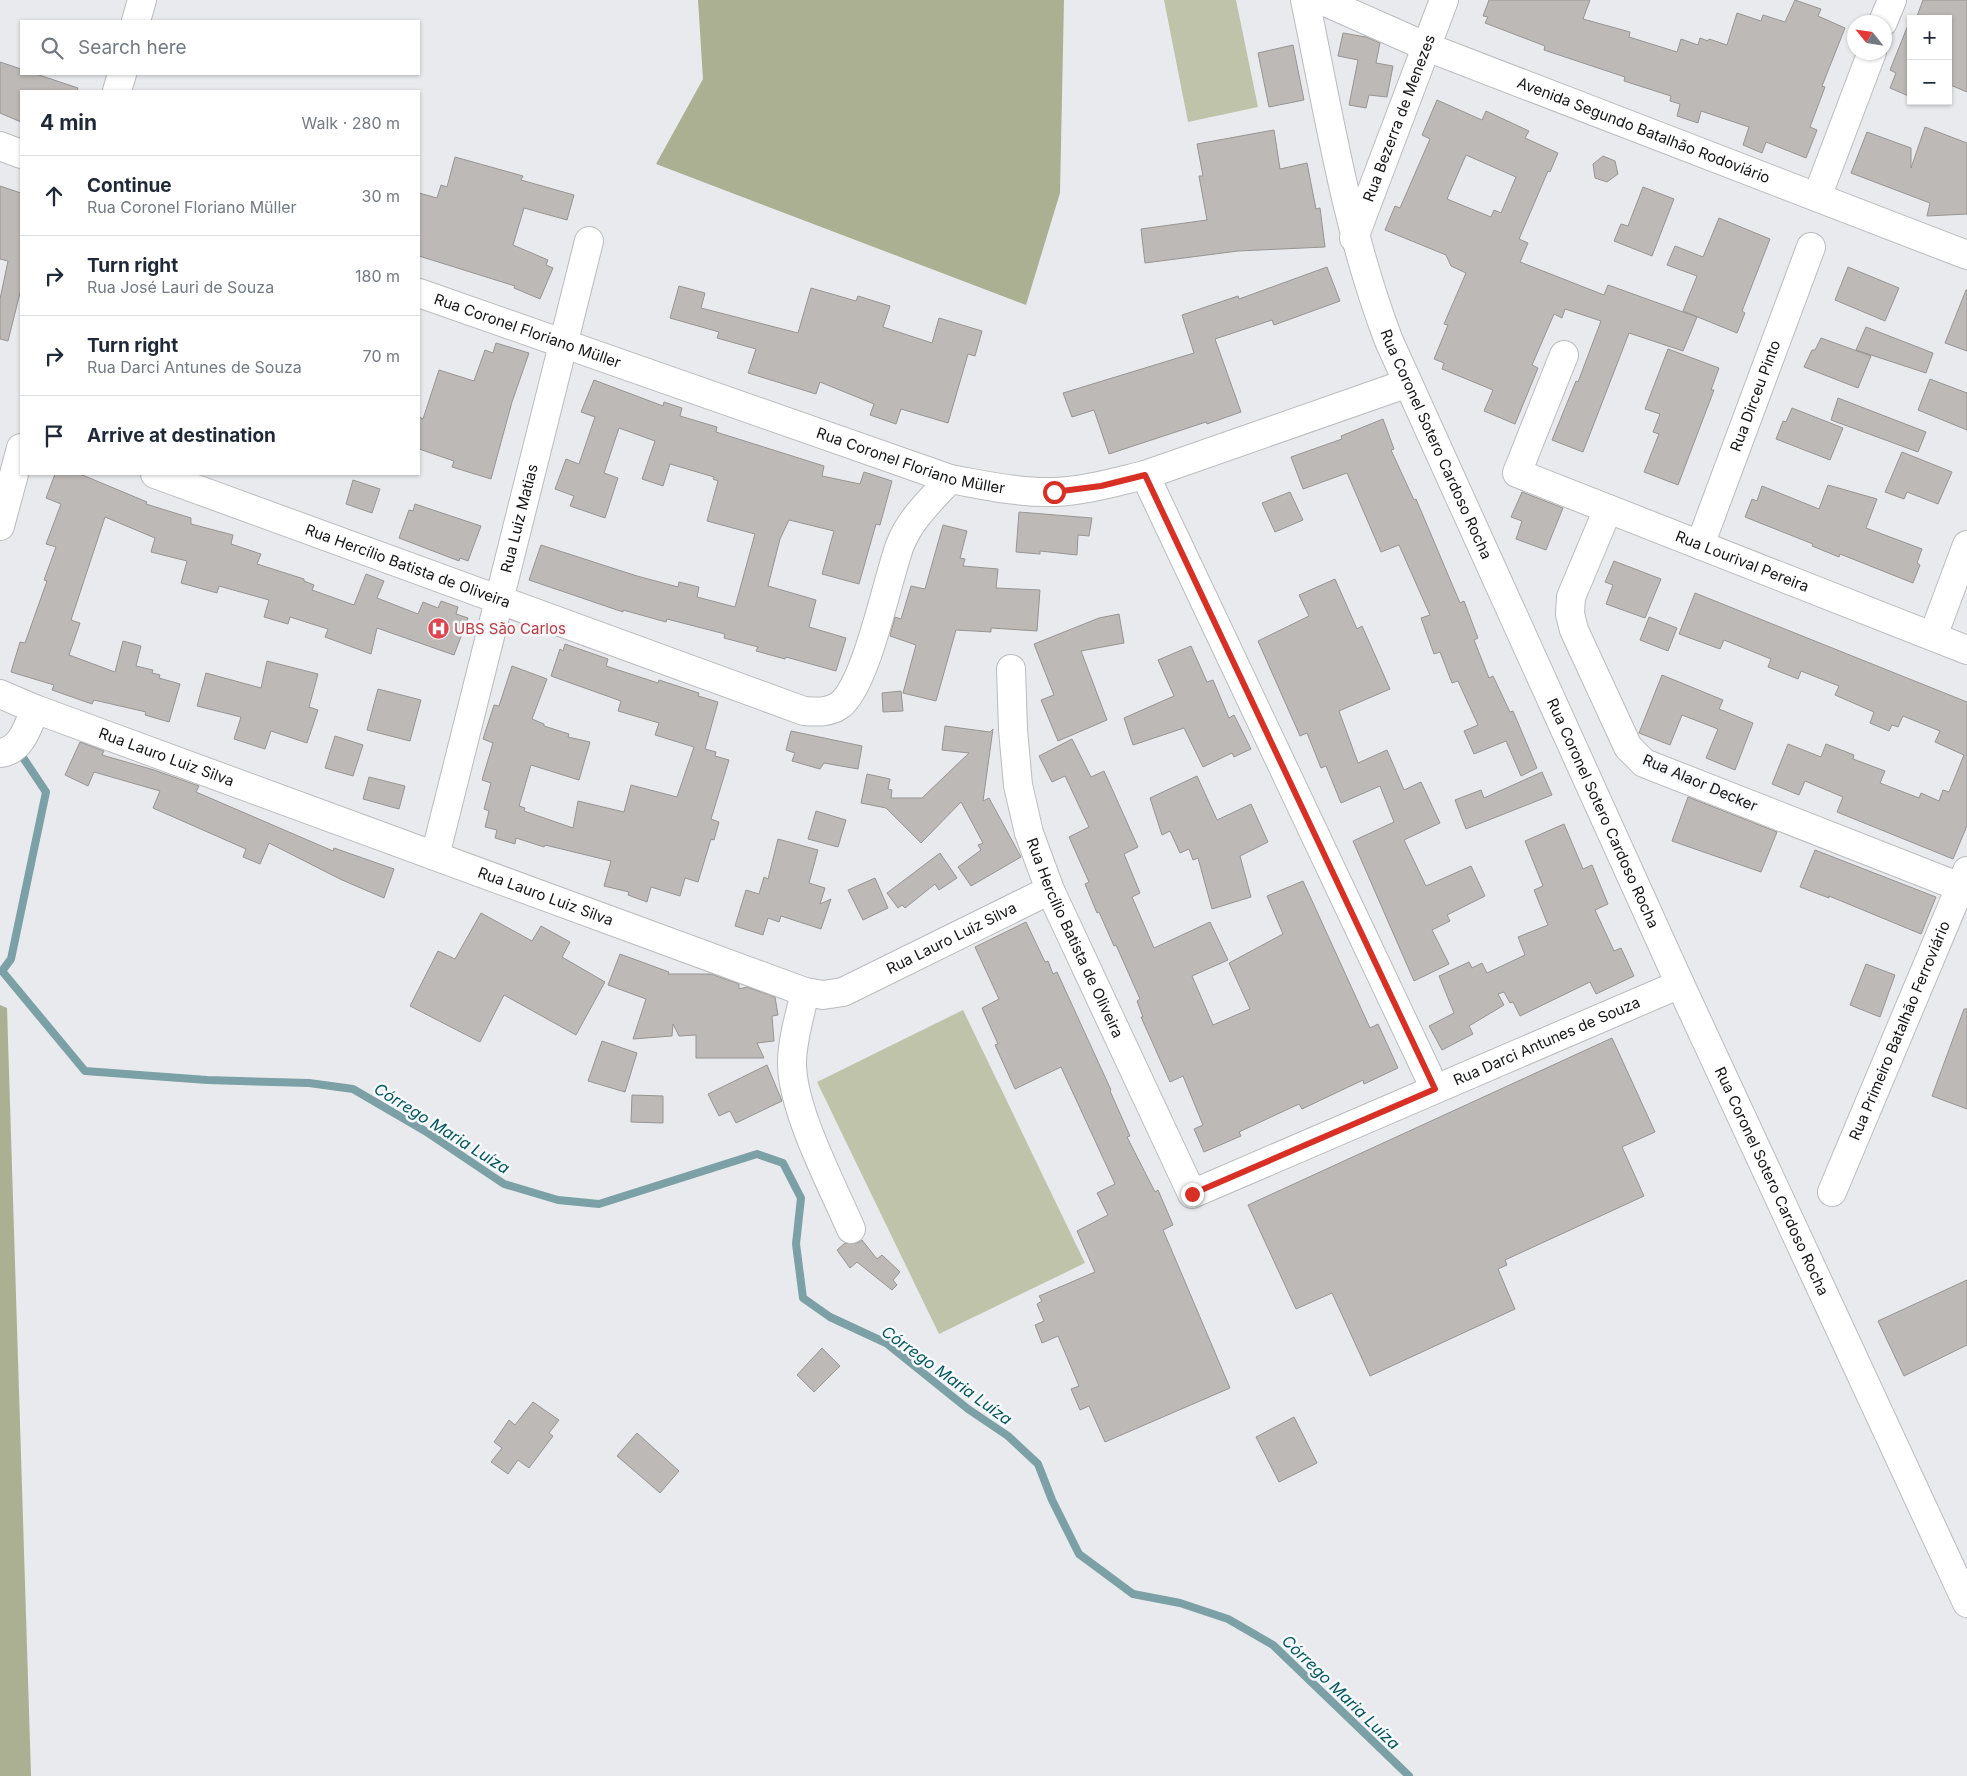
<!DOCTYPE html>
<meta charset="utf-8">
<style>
:root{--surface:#fff;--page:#f2f2f3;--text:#1f2937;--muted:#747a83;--line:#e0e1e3}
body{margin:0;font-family:Inter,sans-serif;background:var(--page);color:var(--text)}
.controls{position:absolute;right:15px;top:15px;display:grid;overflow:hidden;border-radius:0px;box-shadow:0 1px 4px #0004}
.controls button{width:45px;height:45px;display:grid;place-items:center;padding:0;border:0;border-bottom:1px solid var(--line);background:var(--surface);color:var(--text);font:25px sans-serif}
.compass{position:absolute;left:1847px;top:15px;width:45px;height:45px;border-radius:50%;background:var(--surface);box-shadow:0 1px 4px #0004;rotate:300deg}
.stop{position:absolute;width:15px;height:15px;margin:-11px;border:4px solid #d93025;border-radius:50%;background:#fff}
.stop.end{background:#d93025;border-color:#fff;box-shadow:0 1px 5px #0008}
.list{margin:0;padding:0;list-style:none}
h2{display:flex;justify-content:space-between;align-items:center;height:65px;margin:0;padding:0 20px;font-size:21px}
h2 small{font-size:16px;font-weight:400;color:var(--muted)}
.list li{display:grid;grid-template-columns:32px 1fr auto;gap:15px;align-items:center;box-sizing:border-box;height:80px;padding:0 20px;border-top:1px solid var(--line)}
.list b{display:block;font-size:19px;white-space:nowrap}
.list p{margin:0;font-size:16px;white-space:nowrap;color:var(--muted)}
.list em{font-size:16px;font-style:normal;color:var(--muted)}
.icon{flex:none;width:28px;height:28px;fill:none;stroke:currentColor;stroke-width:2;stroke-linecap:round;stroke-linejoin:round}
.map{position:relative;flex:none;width:1967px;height:1776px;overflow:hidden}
.search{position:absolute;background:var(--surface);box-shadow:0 1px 4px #0004;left:20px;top:20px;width:400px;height:55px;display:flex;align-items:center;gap:12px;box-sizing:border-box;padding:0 18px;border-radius:0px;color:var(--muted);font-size:19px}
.panel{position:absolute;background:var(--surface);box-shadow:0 1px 4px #0004;left:20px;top:90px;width:400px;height:385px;border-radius:0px}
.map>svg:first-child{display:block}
</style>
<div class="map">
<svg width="1967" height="1776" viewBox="0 0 1967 1776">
<rect width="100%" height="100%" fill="#e9eaed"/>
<g fill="#bfc3aa">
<polygon points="1164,0 1236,0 1258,107 1188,122"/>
<polygon points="963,1010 1085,1263 939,1334 817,1082"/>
</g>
<g fill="#abb092">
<polygon points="698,0 1064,0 1060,193 1026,305 656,164 703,79"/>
<polygon points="0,1005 7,1008 31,1776 0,1776"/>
</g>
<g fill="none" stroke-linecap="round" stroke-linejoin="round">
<g stroke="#7ba0a5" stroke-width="8">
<polyline points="0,971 2,971 85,1071 207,1080 309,1083 353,1089 425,1131 504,1184 558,1200 599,1204 757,1154 783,1163 801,1198 796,1244 803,1298 830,1317 886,1343 968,1409 1008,1436 1038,1464 1052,1500 1079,1554 1133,1594 1180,1603 1228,1619 1273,1645 1409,1776"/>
<polyline points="2,971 11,959 46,792 22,756"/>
</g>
</g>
<g fill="#bcb9b7" stroke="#979593" fill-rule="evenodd">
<polygon points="1489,0 1590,0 1583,19 1630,32 1629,37 1677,52 1681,39 1698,45 1700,38 1708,41 1709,39 1727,45 1737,13 1761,21 1763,15 1785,22 1795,0 1821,9 1818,16 1845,28 1822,86 1825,87 1810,127 1817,130 1806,158 1766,142 1762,153 1743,145 1749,127 1701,111 1698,123 1677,116 1680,104 1670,101 1671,96 1624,81 1625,77 1544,50 1545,46 1485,23 1488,17 1483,16"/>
<polygon points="1923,0 1967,0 1967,92 1948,84 1948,19 1916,19"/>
<polygon points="1910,20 1911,20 1911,97 1890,88 1896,73 1890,70"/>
<polygon points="1343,33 1366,37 1380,43 1376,63 1393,66 1387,97 1369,95 1366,108 1349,105 1358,60 1338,56"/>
<polygon points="1293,45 1304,100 1269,107 1258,53"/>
<polygon points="0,62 21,69 21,74 36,74 78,88 77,91 21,91 21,122 0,113"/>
<path d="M1437 100 1482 120 1486 111 1529 131 1525 138 1558 153 1550 172 1548 171 1519 239 1528 243 1520 262 1604 295 1608 285 1697 317 1683 351 1629 333 1583 452 1552 440 1576 381 1578 382 1601 321 1565 309 1562 318 1554 314 1532 365 1538 368 1515 424 1484 411 1493 390 1442 369 1444 363 1434 359 1448 325 1444 324 1466 273 1451 266 1446 255 1385 230 1395 206 1400 208 1430 139 1422 135ZM1466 155 1516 177 1501 213 1494 210 1491 217 1447 199Z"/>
<polygon points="1925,127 1967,143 1967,214 1927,216 1930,203 1851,173 1867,132 1911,148 1911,168"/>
<polygon points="1274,130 1280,169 1307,163 1316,209 1320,208 1325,247 1238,251 1145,263 1141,229 1207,220 1199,176 1203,176 1197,144"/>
<polygon points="1603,156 1615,161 1618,174 1607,182 1595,178 1593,164"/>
<polygon points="455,157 523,176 521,180 574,195 567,220 524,208 513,245 548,260 546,265 553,268 540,299 514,288 515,286 419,256 419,193 437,198 441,185 447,187"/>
<polygon points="0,186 21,193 21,289 8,341 0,339 0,299 8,261 0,259"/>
<polygon points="1643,187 1674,199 1652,256 1614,241 1621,224 1628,226"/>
<polygon points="1719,218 1770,239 1742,311 1745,313 1737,333 1683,311 1697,276 1667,265 1675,246 1703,257"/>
<polygon points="1327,267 1340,301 1274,325 1272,320 1215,339 1241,412 1207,424 1206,422 1109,454 1094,410 1072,417 1063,393 1194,353 1182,315 1238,296 1239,299"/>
<polygon points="1848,267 1899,288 1885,321 1835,300"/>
<polygon points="679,286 705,293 701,308 798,333 811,288 856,301 858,296 890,306 883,327 932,343 939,318 982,331 975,356 968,354 948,423 901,409 896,424 870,415 874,404 820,382 816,394 748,373 756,349 717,338 719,332 670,318"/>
<polygon points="1966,290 1967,290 1967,351 1945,343"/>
<polygon points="1866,327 1933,353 1926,373 1856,350"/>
<polygon points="1821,338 1871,356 1858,388 1804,367 1812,350 1815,350"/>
<polygon points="496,343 529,353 512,402 491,479 452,467 454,461 419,449 419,417 423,419 439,370 474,381 485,350 493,353"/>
<polygon points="1668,349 1719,368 1711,390 1714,390 1678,485 1644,472 1659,434 1653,432 1660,414 1645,409"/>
<polygon points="1930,379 1967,393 1967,430 1918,410"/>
<polygon points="594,380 663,406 664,402 682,408 680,416 717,427 716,432 824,466 822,476 860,484 864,472 892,481 880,525 876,524 859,584 822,574 834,531 789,520 780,539 768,586 816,600 809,627 846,638 836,671 786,657 785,659 756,651 758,647 724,638 725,634 667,619 666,622 623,610 623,612 529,580 541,545 637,576 678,587 679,582 699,587 697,597 735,607 755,534 707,521 718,481 713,479 714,477 670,464 663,486 642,479 655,441 619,428 604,473 618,478 605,518 570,506 574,496 555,489 566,459 579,464 595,417 581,412"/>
<polygon points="1838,398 1926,432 1918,452 1831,420"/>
<polygon points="1792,408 1843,428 1830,460 1776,439 1783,421 1786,422"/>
<polygon points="1383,419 1394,449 1391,450 1414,500 1416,499 1460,603 1464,601 1478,638 1474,640 1489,678 1493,676 1510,712 1513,711 1537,768 1521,776 1506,741 1474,754 1464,731 1478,725 1458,681 1452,683 1440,652 1434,654 1421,618 1430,615 1399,545 1381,552 1347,473 1303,489 1291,457 1342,439 1341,436"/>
<polygon points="1902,452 1952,472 1938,504 1907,492 1904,499 1885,492"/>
<polygon points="55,474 80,474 147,502 146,504 191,518 191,524 233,535 231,544 261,554 257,564 304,579 304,581 314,585 312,590 354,605 366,574 384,581 377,598 418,614 423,602 438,608 441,601 458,607 456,614 468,618 454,655 377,628 371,654 325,637 328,629 290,617 288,624 264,617 269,600 219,586 217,593 181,583 187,561 151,552 155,538 105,517 71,620 80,623 69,655 115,672 123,641 141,646 136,666 153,670 152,673 160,675 159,678 180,684 169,722 145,715 146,712 94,700 92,704 52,690 54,685 11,672 20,642 25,643 47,581 44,580 56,547 46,544 61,504 46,498"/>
<polygon points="353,480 380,489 372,513 346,504"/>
<polygon points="1828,485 1877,499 1866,528 1922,549 1917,563 1920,565 1913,583 1840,554 1839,557 1812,546 1813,544 1745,517 1752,499 1757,501 1762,486 1819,509"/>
<polygon points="1290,492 1303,520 1275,532 1262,503"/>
<polygon points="1522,492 1563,508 1546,550 1516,539 1522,521 1511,517"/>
<polygon points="415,504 481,526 468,561 460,558 459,561 399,538 409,510 413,511"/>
<polygon points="1019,512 1092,518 1089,536 1078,535 1077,555 1040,551 1040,554 1016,552"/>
<polygon points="943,525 967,531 960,558 965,559 963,566 998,569 996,588 1040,590 1037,631 991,628 991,632 956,630 936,701 903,693 916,645 890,636 895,617 901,619 911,586 925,589"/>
<polygon points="1614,561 1661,579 1645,618 1606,604 1613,585 1605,582"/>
<polygon points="1335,579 1357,629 1362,626 1390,689 1339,711 1358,763 1387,750 1404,790 1421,782 1440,823 1404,840 1426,886 1471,866 1485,896 1447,915 1450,921 1432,930 1449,964 1414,981 1353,841 1394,822 1380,786 1341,803 1326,766 1321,768 1307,733 1300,736 1258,641 1309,616 1299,595"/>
<polygon points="1695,593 1967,702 1967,826 1953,859 1837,812 1843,797 1805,781 1799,795 1772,784 1788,744 1821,757 1826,744 1854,755 1853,759 1885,771 1880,783 1919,798 1921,793 1939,801 1943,790 1949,792 1964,755 1935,742 1940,731 1903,716 1898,727 1892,725 1889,731 1870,723 1874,712 1835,695 1839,686 1801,671 1798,679 1768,667 1771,659 1724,640 1720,649 1679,634"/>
<polygon points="1119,614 1124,643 1081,651 1107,720 1058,741 1041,700 1054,695 1034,644 1099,618"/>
<polygon points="1649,617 1677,628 1668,651 1640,640"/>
<polygon points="565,644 608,659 606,666 658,683 659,680 699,693 698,696 718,702 705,749 716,752 715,756 729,760 711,819 719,822 714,840 711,839 698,882 685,878 680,896 651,887 647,902 628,895 629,892 604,886 611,861 545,845 544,847 516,838 515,844 495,838 497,830 485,827 489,811 484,809 491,783 482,780 493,743 483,739 494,705 499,706 512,666 547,679 532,719 544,724 544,726 569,734 568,737 590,742 579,780 531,765 519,806 525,808 524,811 573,828 578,801 624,812 631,785 677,797 694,747 655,735 659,723 618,711 621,701 551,676 560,649 563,651"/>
<polygon points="1191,646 1207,682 1213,680 1229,718 1234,715 1251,749 1234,757 1232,753 1203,767 1184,728 1133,745 1124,718 1174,696 1158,660"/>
<polygon points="267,661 318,674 309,707 318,710 307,743 271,731 265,749 234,739 241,717 197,706 206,673 261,688"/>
<polygon points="1662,675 1723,700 1719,709 1753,723 1735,770 1706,758 1718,729 1682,715 1670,745 1639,733"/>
<polygon points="378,689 421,700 410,741 367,730"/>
<polygon points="901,691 903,711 883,712 882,693"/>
<polygon points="945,726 990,732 993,729 983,801 989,798 1021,857 971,886 958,867 981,850 978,845 983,843 961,802 921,843 886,808 861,803 867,774 890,779 888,789 892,790 891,798 922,798 969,753 942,750"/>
<polygon points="791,731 862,746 858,769 824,763 820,769 792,761 795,753 786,750"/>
<polygon points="335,736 363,745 353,776 325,768"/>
<polygon points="1072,739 1091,777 1104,771 1138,847 1124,854 1140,893 1132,897 1154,948 1210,922 1228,960 1192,976 1213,1025 1250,1009 1229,963 1283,934 1267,896 1303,881 1370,1028 1378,1024 1398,1068 1364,1084 1363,1080 1302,1109 1299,1104 1239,1132 1241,1136 1204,1152 1194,1129 1203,1125 1183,1076 1170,1082 1141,1017 1143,1017 1137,1001 1140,999 1116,945 1114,946 1099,912 1097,913 1085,884 1089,882 1069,837 1089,827 1065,776 1052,782 1039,756"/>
<polygon points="80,742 104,751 102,755 154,770 199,786 196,792 333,851 334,848 394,869 384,898 342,880 269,843 260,864 243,857 246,849 153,808 160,791 94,772 88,786 65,775"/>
<polygon points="1542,772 1552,795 1466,829 1455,800 1481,790 1484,798"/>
<polygon points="1197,776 1217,820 1251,804 1268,842 1240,856 1251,897 1212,909 1198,858 1193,860 1189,849 1180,853 1170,831 1162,835 1150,798"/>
<polygon points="369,777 405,786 399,809 363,799"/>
<polygon points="1688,797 1777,832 1761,872 1672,841"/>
<polygon points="816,811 846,820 838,847 808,839"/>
<polygon points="1564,824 1583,869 1592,865 1608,904 1595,910 1614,951 1621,948 1634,976 1596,994 1590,982 1520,1016 1513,1002 1510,1003 1504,992 1498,994 1504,1005 1469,1026 1473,1034 1442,1050 1429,1026 1454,1013 1439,976 1469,962 1472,968 1482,963 1487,973 1525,955 1518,937 1548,925 1534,890 1543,886 1525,841"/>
<polygon points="778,839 818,850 809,883 825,888 820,904 831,899 821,929 781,916 779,922 768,918 763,935 735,926 746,890 759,894 764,877 768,879"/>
<polygon points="1815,850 1936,897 1921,934 1829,896 1829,898 1800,887"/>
<polygon points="940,853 957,878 939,890 935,884 905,908 902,905 898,908 887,893"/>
<polygon points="875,878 888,908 863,920 848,890"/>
<polygon points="481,913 532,941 541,926 570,942 562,957 605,982 576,1035 504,995 480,1042 410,1006 438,951 455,959"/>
<polygon points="1026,922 1045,962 1048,961 1053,974 1057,972 1111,1090 1110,1091 1130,1136 1127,1137 1155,1192 1158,1190 1173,1225 1163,1230 1230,1388 1105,1442 1089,1406 1080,1410 1071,1389 1079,1386 1058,1336 1042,1343 1035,1325 1044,1321 1037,1304 1042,1301 1039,1296 1095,1272 1077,1231 1108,1215 1097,1193 1115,1184 1061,1067 1015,1089 995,1045 998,1044 982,1008 999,999 975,947"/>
<polygon points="620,954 669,972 668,974 711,974 739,984 739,989 747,987 775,997 778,1015 772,1016 774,1041 757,1043 764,1058 696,1058 696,1035 679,1036 673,1024 672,1036 633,1039 646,999 608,985"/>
<polygon points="1866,964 1895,975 1880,1017 1850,1005"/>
<polygon points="1964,1009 1967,1009 1967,1109 1932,1096"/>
<polygon points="1612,1038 1655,1132 1622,1147 1644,1196 1505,1260 1507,1265 1498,1269 1515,1309 1370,1376 1332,1293 1296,1309 1248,1205"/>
<polygon points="602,1041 637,1053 625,1092 588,1081"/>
<polygon points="767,1065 782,1101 736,1123 730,1111 719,1116 708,1094"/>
<polygon points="632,1095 663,1096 663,1123 631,1122"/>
<polygon points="862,1240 877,1259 882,1255 900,1272 893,1280 897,1285 892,1290 857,1262 850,1268 837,1250 845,1243 857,1243"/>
<polygon points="1967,1280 1967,1345 1904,1376 1878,1321"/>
<polygon points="822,1348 840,1366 814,1392 797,1375"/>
<polygon points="533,1402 559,1420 549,1433 553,1436 529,1468 518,1460 508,1474 491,1462 502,1448 494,1442 509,1420 515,1425"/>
<polygon points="1294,1417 1317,1463 1279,1482 1256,1437"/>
<polygon points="637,1433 679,1471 660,1493 617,1456"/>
</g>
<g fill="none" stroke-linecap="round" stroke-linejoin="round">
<defs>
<g id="minor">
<path id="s1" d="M1305 0C1329 115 1347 232 1389 341L1680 984 1967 1603"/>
<path id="s2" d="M1321 0 1427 47 1967 255"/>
<polyline points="136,21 142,0"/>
<polyline points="1883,22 1892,0"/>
<polyline points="117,91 122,74"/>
<polyline points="0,146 21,154"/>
<polyline points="1817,197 1872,52"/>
<path id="s3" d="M1354 238 1444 0"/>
<path id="s4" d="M419 293 950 479C984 485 1019 493 1054 492 1085 491 1115 482 1145 475L1408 383"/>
<path id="s5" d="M1564 355 1517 473 1967 650"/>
<path id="s6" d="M155 474 804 711C817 712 829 713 840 705 867 684 887 580 900 545 910 519 931 500 950 479"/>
<polyline points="1145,475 1435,1089"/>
<polyline points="1608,509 1571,597 1570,614 1574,630 1628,747 1644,763 1960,887"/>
<polyline points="0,526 21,448"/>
<path id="s7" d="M1700 545 1811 247"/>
<polyline points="1933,636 1967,545"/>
<path id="s8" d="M1011 669 1013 730 1018 785 1029 833 1050 890 1192 1194 1680 984"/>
<path id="s9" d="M0 694 35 709 805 992 823 995 843 992 1050 890"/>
<path d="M0 753C21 751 28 727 35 709"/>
<path id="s10" d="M435 856 589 241"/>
<path d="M805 992C800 1015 792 1040 792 1063 792 1110 832 1185 851 1229"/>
<path id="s11" d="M1832 1192 1967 871"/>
</g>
</defs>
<use href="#minor" stroke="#babbbd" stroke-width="30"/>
<use href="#minor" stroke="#fff" stroke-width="28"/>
</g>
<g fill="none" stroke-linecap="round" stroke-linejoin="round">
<polyline stroke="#d93025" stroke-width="6" points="1054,492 1101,486 1145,475 1435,1089 1192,1194"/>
</g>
<defs>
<symbol id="hospital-disc" viewBox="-11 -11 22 22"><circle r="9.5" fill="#e0444e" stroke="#f6f8fa"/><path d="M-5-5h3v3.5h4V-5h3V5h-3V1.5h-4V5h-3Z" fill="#fff"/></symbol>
</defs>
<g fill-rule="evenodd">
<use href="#hospital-disc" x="426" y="616" width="25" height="25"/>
</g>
<g text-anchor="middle" stroke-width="5" stroke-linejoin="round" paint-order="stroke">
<g font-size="15" fill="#141516" stroke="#f6f8fa">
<text dy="5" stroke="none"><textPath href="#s3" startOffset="128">Rua Bezerra de Menezes</textPath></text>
<text dy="5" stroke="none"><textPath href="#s2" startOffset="348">Avenida Segundo Batalhão Rodoviário</textPath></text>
<text dy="5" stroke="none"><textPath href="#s4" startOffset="115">Rua Coronel Floriano Müller</textPath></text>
<text dy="5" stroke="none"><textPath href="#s7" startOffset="159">Rua Dirceu Pinto</textPath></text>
<text dy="5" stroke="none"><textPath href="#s1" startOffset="465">Rua Coronel Sotero Cardoso Rocha</textPath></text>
<text dy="5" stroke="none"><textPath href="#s4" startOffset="520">Rua Coronel Floriano Müller</textPath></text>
<text dy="5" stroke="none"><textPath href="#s10" startOffset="348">Rua Luiz Matias</textPath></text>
<text dy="5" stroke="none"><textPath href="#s5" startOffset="369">Rua Lourival Pereira</textPath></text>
<text dy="5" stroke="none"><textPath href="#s6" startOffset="269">Rua Hercílio Batista de Oliveira</textPath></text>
<text dy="5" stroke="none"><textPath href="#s9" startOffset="178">Rua Lauro Luiz Silva</textPath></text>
<text transform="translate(1700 783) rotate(23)" y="5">Rua Alaor Decker</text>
<text dy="5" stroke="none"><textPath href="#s1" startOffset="870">Rua Coronel Sotero Cardoso Rocha</textPath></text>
<text dy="5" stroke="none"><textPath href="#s9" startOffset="582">Rua Lauro Luiz Silva</textPath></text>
<text dy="5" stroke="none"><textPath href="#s9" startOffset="1018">Rua Lauro Luiz Silva</textPath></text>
<text dy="5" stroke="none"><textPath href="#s8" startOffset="280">Rua Hercílio Batista de Oliveira</textPath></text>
<text dy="5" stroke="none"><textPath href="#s11" startOffset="175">Rua Primeiro Batalhão Ferroviário</textPath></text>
<text dy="5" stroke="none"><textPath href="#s8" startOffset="948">Rua Darci Antunes de Souza</textPath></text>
<text dy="5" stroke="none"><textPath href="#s1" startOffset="1275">Rua Coronel Sotero Cardoso Rocha</textPath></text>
</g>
<g font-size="15" fill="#be3a42" stroke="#f6f8fa" text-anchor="start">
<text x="454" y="634">UBS São Carlos</text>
</g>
<g font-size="16" font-style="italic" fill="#01565f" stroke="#f6f8fa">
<text transform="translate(442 1128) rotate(32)" y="6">Córrego Maria Luíza</text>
<text transform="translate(947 1375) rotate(36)" y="6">Córrego Maria Luíza</text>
<text transform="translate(1341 1692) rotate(44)" y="6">Córrego Maria Luíza</text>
</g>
</g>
</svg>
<div class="controls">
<button>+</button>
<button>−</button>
</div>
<svg class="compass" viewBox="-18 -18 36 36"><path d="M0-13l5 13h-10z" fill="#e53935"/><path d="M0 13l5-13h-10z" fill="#747a83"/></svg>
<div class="stop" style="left:1054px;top:492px"></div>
<div class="stop end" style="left:1192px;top:1194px"></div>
<div class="search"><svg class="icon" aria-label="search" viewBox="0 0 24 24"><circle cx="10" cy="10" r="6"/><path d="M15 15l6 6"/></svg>Search here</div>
<section class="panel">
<h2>4 min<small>Walk · 280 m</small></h2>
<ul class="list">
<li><svg class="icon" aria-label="ahead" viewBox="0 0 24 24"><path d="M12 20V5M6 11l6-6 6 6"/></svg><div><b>Continue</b><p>Rua Coronel Floriano Müller</p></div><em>30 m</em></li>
<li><svg class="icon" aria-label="right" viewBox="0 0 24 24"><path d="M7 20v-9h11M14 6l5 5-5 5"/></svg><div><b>Turn right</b><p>Rua José Lauri de Souza</p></div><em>180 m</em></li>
<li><svg class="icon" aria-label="right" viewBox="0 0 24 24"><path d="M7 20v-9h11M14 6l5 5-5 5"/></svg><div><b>Turn right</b><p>Rua Darci Antunes de Souza</p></div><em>70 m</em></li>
<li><svg class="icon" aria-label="arrive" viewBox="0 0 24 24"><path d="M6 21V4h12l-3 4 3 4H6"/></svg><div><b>Arrive at destination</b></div></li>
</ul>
</section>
</div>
